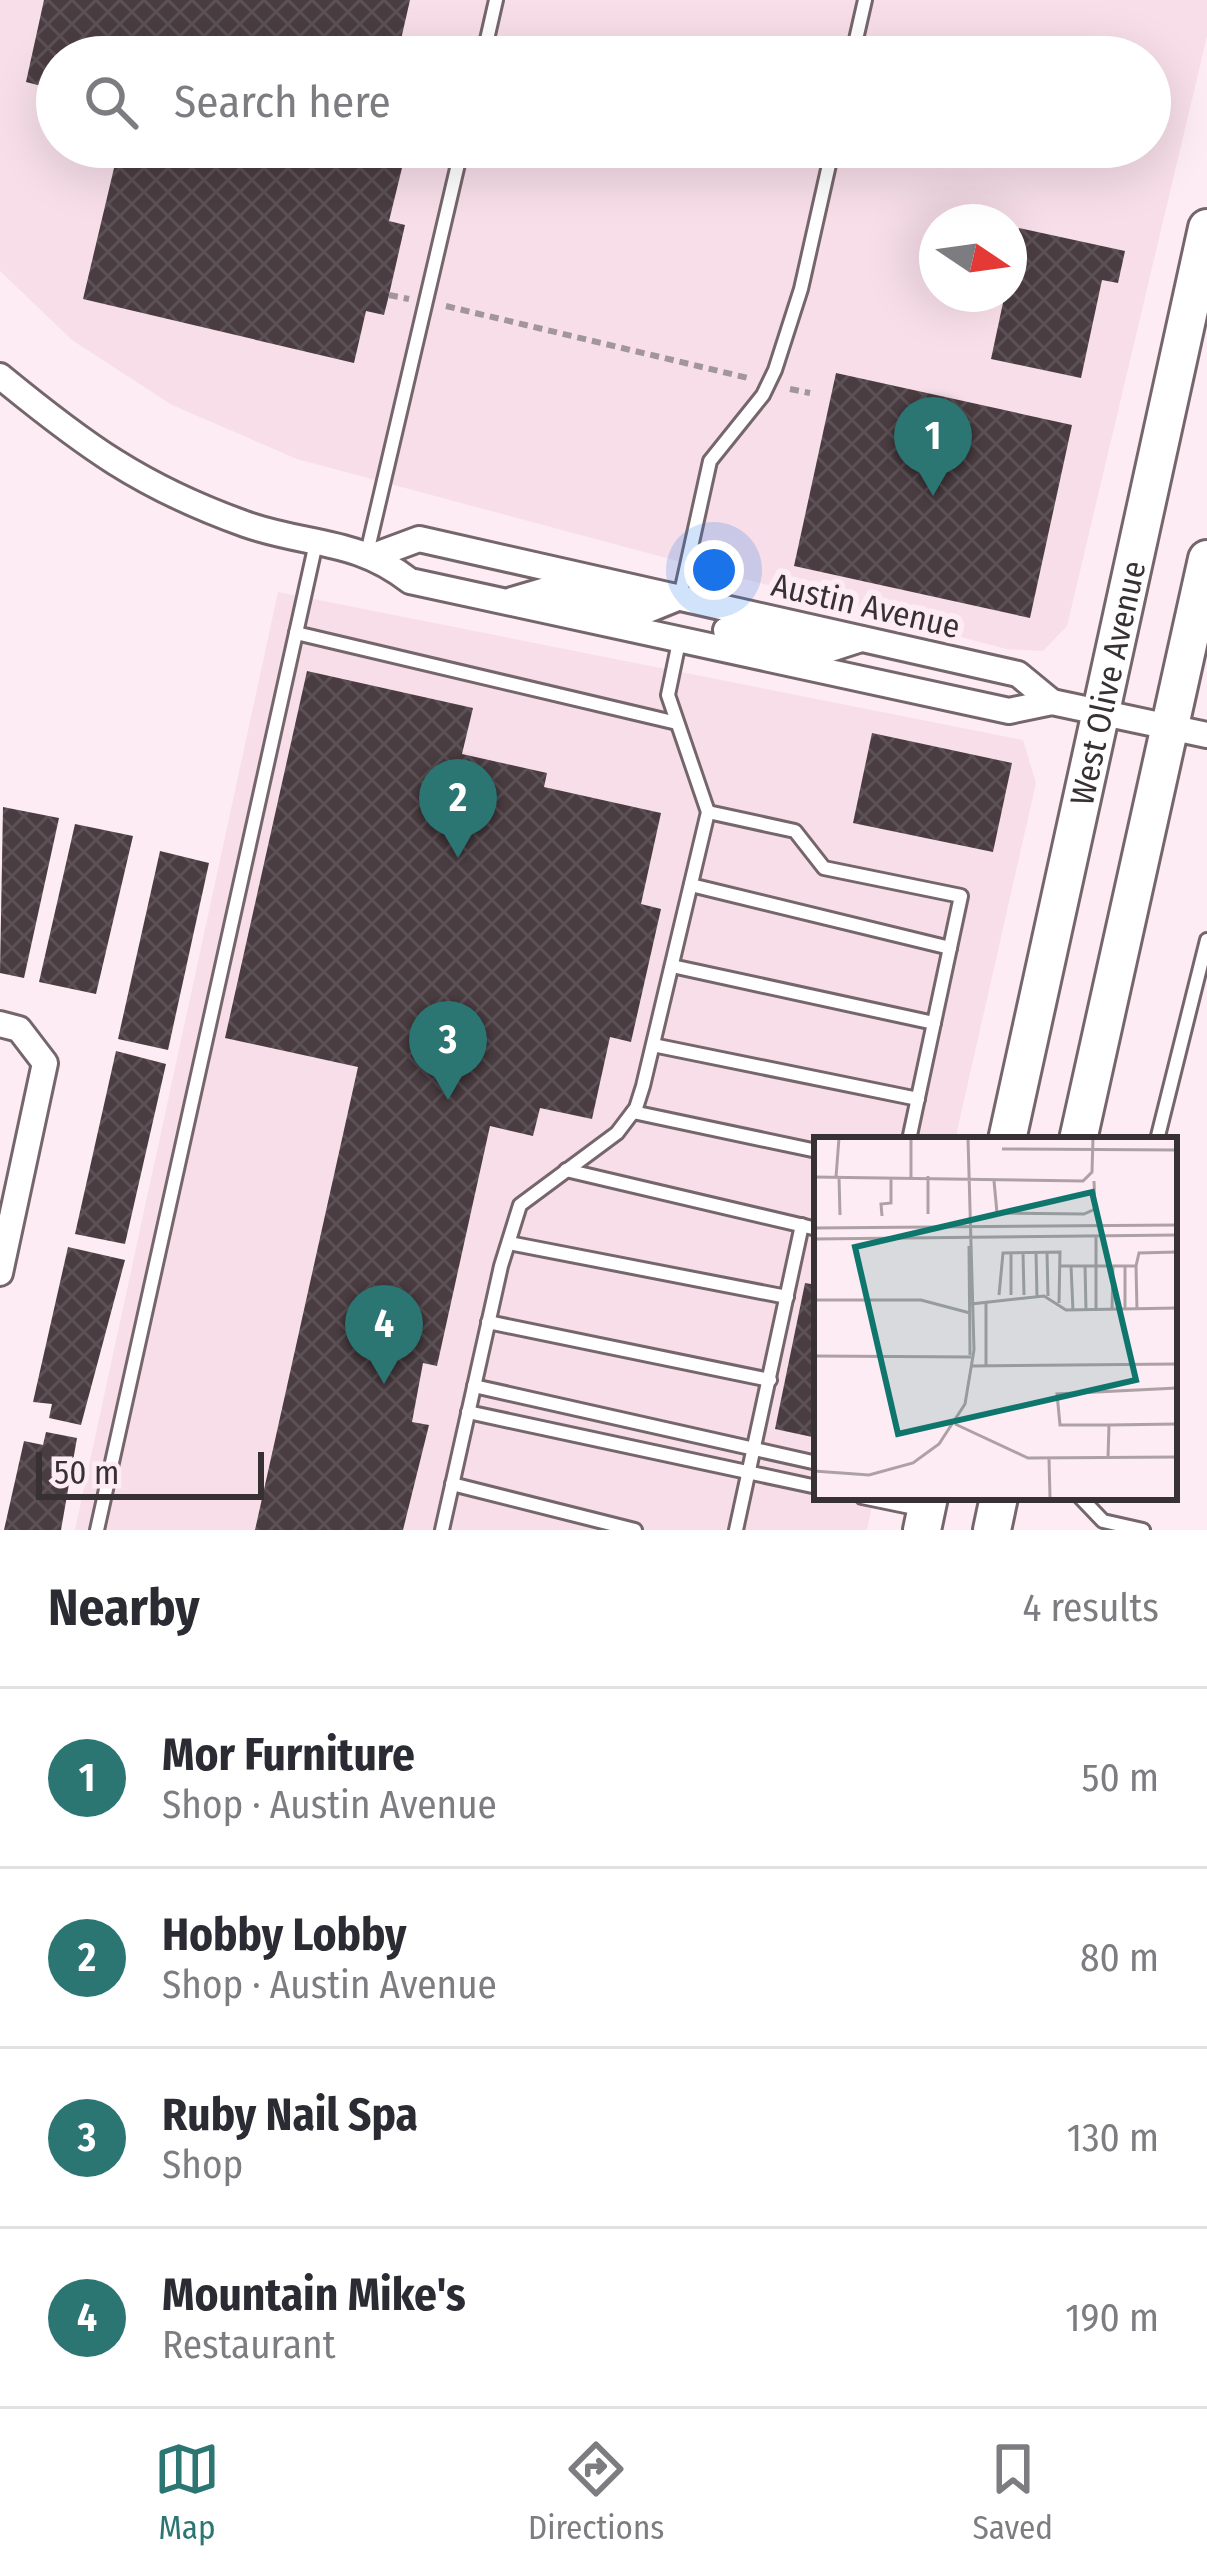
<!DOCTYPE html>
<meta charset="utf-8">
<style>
:root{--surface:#fff;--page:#f2f2f3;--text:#2b2b33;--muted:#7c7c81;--line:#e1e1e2;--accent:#2b7573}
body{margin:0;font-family:"Fira Sans Condensed",sans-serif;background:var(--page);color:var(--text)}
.compass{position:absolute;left:919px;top:204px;width:108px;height:108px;border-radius:50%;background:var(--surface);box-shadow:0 12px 48px #0002;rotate:103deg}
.scale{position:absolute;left:36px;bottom:30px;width:228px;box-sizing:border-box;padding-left:12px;border:6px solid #373133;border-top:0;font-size:33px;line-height:42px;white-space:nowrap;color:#373133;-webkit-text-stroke:9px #fdecf3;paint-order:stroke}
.you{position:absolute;left:714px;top:570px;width:42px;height:42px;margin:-30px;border:9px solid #fff;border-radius:50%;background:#1a73e8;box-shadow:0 0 0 18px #1a73e833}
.badge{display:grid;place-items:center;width:78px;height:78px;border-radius:50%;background:var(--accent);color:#fff;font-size:39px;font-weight:700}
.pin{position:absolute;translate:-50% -99px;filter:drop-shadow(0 3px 6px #0008)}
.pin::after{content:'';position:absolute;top:63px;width:42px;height:36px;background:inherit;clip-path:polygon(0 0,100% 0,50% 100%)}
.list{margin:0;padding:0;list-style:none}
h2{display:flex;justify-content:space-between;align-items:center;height:156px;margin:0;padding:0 48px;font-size:51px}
h2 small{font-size:39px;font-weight:400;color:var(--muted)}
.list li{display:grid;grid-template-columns:78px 1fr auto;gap:36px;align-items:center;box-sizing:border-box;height:180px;padding:0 48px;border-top:3px solid var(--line)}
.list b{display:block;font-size:45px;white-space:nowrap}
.list p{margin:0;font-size:39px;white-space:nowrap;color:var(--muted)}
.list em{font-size:39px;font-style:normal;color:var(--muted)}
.icon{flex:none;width:66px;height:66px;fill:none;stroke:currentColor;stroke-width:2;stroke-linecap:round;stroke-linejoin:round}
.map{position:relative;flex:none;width:1207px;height:1530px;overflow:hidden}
.search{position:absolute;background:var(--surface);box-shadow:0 12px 48px #0002;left:36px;right:36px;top:36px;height:132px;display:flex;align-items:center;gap:30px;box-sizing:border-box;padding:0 42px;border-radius:66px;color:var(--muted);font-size:45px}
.sheet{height:876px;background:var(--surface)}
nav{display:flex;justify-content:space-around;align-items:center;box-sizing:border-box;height:168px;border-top:3px solid var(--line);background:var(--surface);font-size:33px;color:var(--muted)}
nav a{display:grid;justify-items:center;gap:6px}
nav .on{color:var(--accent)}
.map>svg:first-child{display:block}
</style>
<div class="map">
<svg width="1207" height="1530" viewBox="0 0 1207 1530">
<defs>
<pattern id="building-cross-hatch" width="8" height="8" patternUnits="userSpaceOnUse" patternTransform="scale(3)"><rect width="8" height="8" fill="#4a3d42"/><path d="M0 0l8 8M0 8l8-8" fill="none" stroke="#5c5155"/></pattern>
</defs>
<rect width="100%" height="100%" fill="#fdecf3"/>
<g fill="#f7dee8" fill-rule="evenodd">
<path d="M0 0H1207V36L1067 626 1043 651 1006 649 297 459 172 405 72 340 0 271ZM57 57H1150V147H57ZM937 222H1009V294H937Z"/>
<polygon points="278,592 1023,740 1036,783 955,1140 817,1140 817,1497 874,1497 867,1530 75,1530"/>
</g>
<g fill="url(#building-cross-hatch)">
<polygon points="44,0 410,0 397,57 57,57 57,90 26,82"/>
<polygon points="119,147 376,147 373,162 402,168 389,221 405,225 389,295 384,315 366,311 354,363 83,299"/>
<polygon points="1019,228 1125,251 1118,283 1102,280 1081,378 991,359"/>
<polygon points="836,373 1072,425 1030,618 794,566"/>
<polygon points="307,671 473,708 462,754 547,773 544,787 661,813 641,904 661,909 631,1042 610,1037 592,1119 540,1108 533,1136 490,1126 437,1366 423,1363 412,1422 429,1425 403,1530 255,1530 358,1067 225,1038"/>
<polygon points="872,733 1012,763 993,852 853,823"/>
<polygon points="3,807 59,818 24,978 0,973"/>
<polygon points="75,824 133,836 96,994 39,982"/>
<polygon points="160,851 209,863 168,1050 118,1039"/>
<polygon points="116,1051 166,1064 125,1244 75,1234"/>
<polygon points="68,1247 125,1260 81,1425 49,1418 52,1404 33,1402"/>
<polygon points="805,1283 817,1285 817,1438 775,1429"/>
<polygon points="46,1432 77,1438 61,1530 4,1530 24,1441 43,1445"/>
</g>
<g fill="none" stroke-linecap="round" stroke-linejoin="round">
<defs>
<g id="lane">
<polyline points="483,57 496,0"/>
<polyline points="852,57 865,0"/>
<polyline points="367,553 462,147"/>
<polyline points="680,597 710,461 763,395 775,370 801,289 833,147"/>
<polyline points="296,633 677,723"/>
<polyline points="708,812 795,831 824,868 961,896 909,1140"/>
<polyline points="691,885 950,948"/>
<polyline points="672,966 934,1023"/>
<polyline points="653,1045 918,1099"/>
<polyline points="633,1112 817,1151"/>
<polyline points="1157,1140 1207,940"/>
<polyline points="566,1170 817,1229"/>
<polyline points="509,1243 787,1297"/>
<polyline points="488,1322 770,1380"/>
<polyline points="474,1386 817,1463"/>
<polyline points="468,1412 817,1487"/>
<polyline points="452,1484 635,1530"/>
<polyline points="862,1497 920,1509"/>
<polyline points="1080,1497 1103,1521 1143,1530"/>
<polyline points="97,1530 316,543"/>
<polyline points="442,1530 501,1266 520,1205 617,1133 636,1108 643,1086 708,812 668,695 680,637"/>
<polyline points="736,1530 802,1225"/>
</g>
<g id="street">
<path d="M0 376C84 445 141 487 245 524 307 546 355 538 410 581L1009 711 1052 702 1207 735"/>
<polyline points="376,555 419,539 1018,674 1052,702"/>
<polyline points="512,600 546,590 648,610 680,597"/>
<polyline points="726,630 824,651 861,639"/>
<polyline points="0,1024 19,1029 45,1063 0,1273"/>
</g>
<g id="secondary">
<path id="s1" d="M1007 1140 1207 228"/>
<polyline points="1078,1140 1207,559"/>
<polyline points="922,1530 929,1497"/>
<polyline points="992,1530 999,1497"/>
</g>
</defs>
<use href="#lane" stroke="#75666c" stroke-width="18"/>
<use href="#street" stroke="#75666c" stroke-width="30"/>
<use href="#secondary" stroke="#75666c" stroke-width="42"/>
<g stroke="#a2969b" stroke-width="6" stroke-dasharray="9 6" stroke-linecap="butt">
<polyline points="389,295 409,299"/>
<polyline points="446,306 748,378"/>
<polyline points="790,389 810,393"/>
</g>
<use href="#lane" stroke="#fff" stroke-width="12"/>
<use href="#street" stroke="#fff" stroke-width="24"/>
<use href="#secondary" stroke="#fff" stroke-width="36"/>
</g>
<g text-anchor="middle" stroke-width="12" stroke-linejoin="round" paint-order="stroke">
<g font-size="33" fill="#373133" stroke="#fdecf3">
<text transform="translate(866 605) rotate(13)" y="12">Austin Avenue</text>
<text dy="12" stroke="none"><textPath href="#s1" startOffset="468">West Olive Avenue</textPath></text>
</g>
</g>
<g transform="translate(814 1137)">
<rect width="363" height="363" fill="#fdecf3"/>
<path fill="none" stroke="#aea1a6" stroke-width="3" d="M97 1V40M188 12 363 13M0 40 269 44 278 35 279 1M22 40 25 1M25 40 26 78M180 44 183 76 270 77 281 72 280 44M114 77V39M68 79 67 67 77 66V40M0 91 363 88M282 99V174M0 102 363 98M155 109 156 218M222 115 223 159M233 115 234 159M209 116 210 158M271 128 272 173M246 129H322L325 116 363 115M257 129 259 174M322 129 323 173M185 158 189 116 246 115 245 166M197 158V116M0 163H107L156 176M157 167 230 159 252 173 363 171M298 173 299 128M311 173V129M0 219 157 220M157 229 363 227M172 229V166M141 287 214 321 363 320M295 288H246L243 257 363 251M294 321 295 288 363 287M235 322 236 360M0 334 55 338 99 326 125 307 151 267 160 213 154 1"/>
<path fill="#0f766e" fill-opacity="0.15" stroke="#0f766e" stroke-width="6" d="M278 55 322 243 84 297 41 110Z"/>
<rect width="363" height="363" fill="none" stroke="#373133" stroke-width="6"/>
</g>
</svg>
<svg class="compass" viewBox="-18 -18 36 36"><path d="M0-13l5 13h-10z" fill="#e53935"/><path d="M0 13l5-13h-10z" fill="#7c7c81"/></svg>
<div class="scale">50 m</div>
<div class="you"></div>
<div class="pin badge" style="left:933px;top:496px">1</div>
<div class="pin badge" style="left:458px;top:858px">2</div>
<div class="pin badge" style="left:448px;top:1100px">3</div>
<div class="pin badge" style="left:384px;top:1384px">4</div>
<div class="search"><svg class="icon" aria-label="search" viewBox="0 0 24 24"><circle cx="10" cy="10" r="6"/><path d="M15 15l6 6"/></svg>Search here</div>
</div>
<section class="sheet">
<h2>Nearby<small>4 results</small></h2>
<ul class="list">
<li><span class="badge">1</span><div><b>Mor Furniture</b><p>Shop · Austin Avenue</p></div><em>50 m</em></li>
<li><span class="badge">2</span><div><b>Hobby Lobby</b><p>Shop · Austin Avenue</p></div><em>80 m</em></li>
<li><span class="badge">3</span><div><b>Ruby Nail Spa</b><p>Shop</p></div><em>130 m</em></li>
<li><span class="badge">4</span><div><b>Mountain Mike's</b><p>Restaurant</p></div><em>190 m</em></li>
</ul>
</section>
<nav>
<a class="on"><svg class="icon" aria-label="map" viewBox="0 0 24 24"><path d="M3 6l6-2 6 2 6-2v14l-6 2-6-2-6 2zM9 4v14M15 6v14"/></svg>Map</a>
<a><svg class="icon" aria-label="directions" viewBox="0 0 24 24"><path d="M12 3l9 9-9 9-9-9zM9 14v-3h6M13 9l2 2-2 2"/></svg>Directions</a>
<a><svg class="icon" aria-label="saved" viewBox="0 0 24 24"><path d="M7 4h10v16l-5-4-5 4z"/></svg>Saved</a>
</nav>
